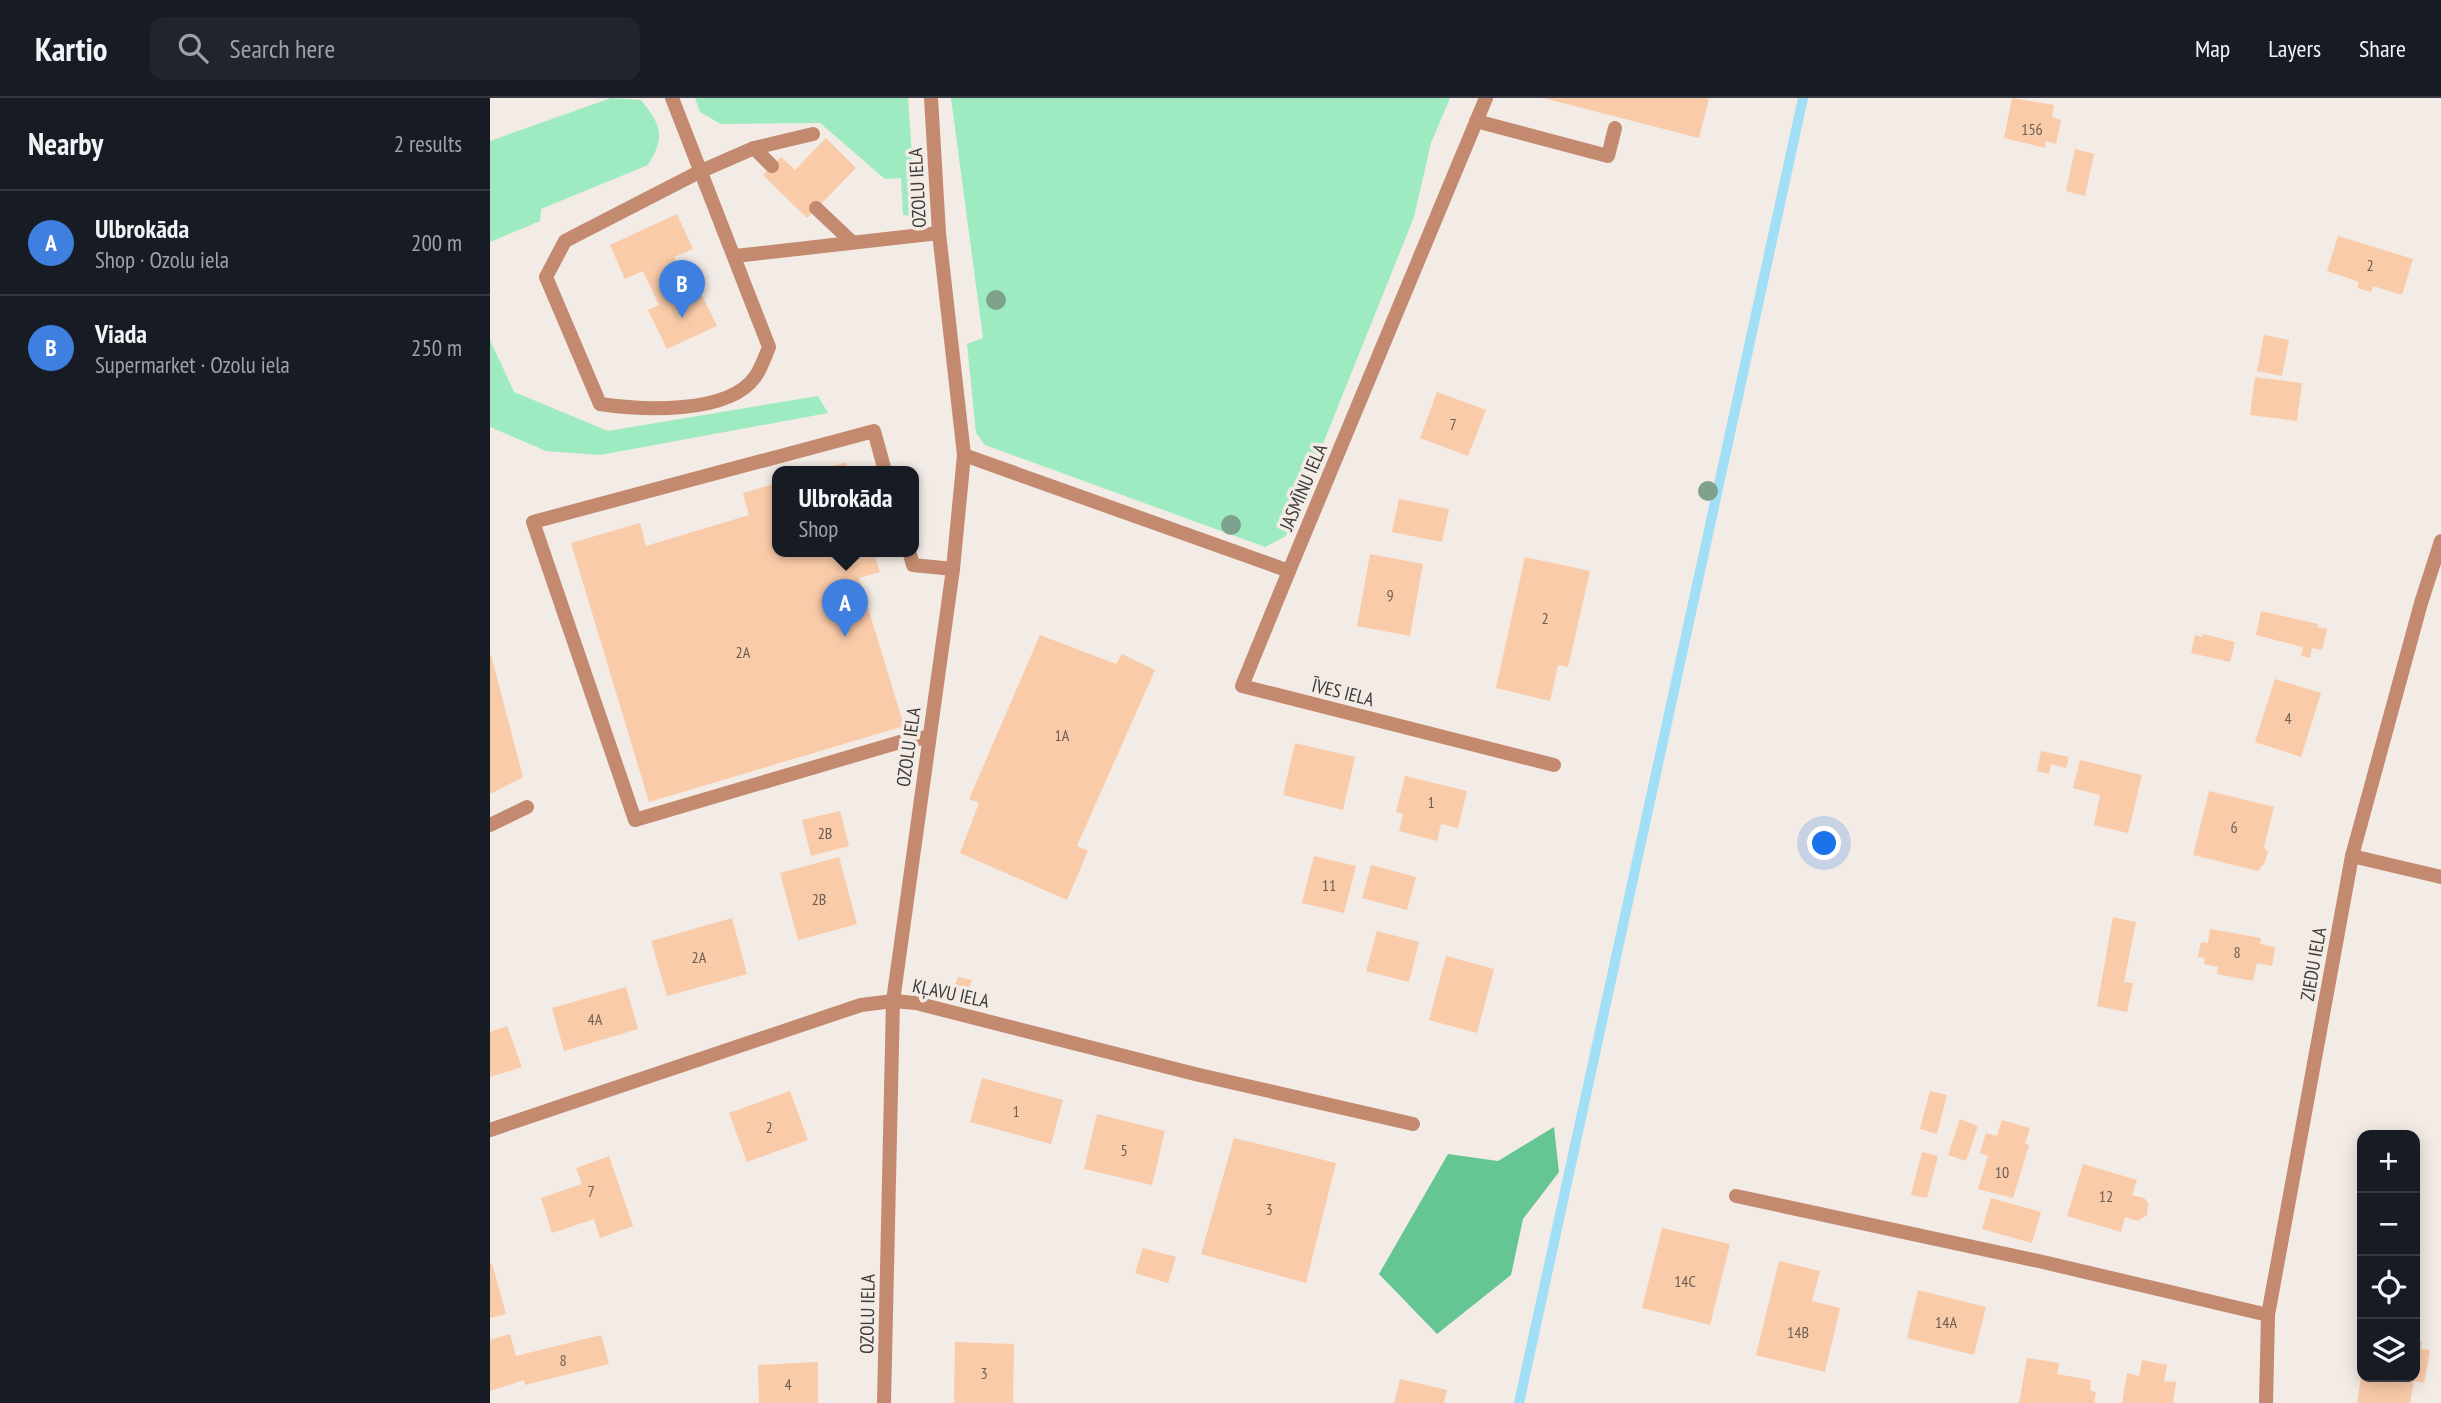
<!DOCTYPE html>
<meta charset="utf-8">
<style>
:root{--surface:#171b24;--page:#20242c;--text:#f1f3f6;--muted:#9ea1a6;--line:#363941;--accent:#8a6d0d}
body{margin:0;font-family:"PT Sans Narrow",sans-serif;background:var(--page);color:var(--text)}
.controls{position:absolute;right:21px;bottom:21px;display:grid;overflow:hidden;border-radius:14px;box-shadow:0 4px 18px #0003}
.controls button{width:63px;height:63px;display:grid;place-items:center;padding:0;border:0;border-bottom:2px solid var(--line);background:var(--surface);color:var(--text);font:35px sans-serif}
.you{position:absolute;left:1335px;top:746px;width:24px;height:24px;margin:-18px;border:5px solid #fff;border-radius:50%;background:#1a73e8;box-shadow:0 0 0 10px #1a73e833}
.badge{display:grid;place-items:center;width:46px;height:46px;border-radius:50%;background:var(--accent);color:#fff;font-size:23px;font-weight:700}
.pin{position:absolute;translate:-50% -58px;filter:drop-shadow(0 2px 4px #0008)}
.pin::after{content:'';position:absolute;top:37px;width:24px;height:21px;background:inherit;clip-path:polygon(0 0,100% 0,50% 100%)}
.popup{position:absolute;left:282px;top:368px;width:147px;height:91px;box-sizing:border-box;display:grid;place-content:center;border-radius:14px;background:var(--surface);filter:drop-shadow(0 2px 5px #0005);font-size:23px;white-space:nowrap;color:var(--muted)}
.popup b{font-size:26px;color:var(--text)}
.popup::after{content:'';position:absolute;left:50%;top:100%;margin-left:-14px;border:14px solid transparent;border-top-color:var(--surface)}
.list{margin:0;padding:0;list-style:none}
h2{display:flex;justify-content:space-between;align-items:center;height:91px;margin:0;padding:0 28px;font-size:30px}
h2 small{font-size:23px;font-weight:400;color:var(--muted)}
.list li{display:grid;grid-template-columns:46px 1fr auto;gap:21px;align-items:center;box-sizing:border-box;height:105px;padding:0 28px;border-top:2px solid var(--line)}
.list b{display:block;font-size:26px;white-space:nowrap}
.list p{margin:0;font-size:23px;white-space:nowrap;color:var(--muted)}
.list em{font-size:23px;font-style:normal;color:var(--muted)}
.icon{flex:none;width:38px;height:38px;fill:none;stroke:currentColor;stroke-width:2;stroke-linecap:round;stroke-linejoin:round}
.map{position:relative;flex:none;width:1951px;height:1305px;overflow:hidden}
header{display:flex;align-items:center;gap:42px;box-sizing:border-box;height:98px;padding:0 35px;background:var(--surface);border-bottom:2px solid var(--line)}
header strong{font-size:33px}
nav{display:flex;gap:38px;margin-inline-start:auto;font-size:24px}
.search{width:490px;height:63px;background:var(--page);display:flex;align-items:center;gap:18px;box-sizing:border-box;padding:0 24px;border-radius:14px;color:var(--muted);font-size:26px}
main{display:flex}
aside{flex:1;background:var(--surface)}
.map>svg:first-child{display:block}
</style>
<header>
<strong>Kartio</strong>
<div class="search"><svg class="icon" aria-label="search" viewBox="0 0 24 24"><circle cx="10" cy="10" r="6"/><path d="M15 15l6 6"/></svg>Search here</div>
<nav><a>Map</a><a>Layers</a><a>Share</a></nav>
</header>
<main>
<aside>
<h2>Nearby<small>2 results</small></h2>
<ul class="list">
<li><span class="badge" style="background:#3f7fe0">A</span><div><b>Ulbrokāda</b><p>Shop · Ozolu iela</p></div><em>200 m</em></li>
<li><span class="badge" style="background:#3f7fe0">B</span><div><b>Viada</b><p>Supermarket · Ozolu iela</p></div><em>250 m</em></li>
</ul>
</aside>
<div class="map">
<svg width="1951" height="1305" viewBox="0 0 1951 1305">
<rect width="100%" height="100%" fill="#f3ebe5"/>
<g fill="#9eebc1">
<path d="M121 0 151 2C171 27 176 38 158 67L51 111 50 123 0 144V43Z"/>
<polygon points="205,0 418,0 426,114 421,118 413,117 411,80 395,81 330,25 231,26 210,14"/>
<polygon points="461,0 960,0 941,45 924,119 796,438 775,449 495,347 486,335 477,246 493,240"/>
<polygon points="0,242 24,294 118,333 328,298 338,315 110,357 56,353 0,329"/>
</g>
<polygon fill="#65c694" points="1064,1029 1069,1074 1033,1121 1021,1177 947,1236 889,1176 958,1056 1008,1063"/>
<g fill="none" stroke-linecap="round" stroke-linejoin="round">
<polyline stroke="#a0dff5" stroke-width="10" points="1029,1305 1313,0"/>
</g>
<g fill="#facba9">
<polygon points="1053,0 1215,0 1219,1 1209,40"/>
<polygon points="1522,0 1564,7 1562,19 1571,22 1566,46 1556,43 1555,50 1514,40"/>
<polygon points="336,40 366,70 317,120 273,77 291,59 305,72"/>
<polygon points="1585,51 1604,56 1595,98 1576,93"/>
<polygon points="187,116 203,151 184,159 200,192 208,189 227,228 177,251 158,212 169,207 153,173 135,181 120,147"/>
<polygon points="1848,138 1923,161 1912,197 1883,188 1881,194 1867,190 1869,184 1837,173"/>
<polygon points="1774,237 1799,242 1792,278 1767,273"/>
<polygon points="1765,279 1812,285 1807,323 1760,317"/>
<polygon points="947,294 996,312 978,358 930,340"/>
<polygon points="356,364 359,373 330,373 330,372"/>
<polygon points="287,385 287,453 383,453 390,474 369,480 414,628 159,704 81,445 150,425 156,448 259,417 253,395"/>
<polygon points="909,401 959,411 952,444 902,434"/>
<polygon points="880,456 933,466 920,538 867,528"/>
<polygon points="1035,459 1100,473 1078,569 1068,567 1060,603 1006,590"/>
<polygon points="1771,513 1828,526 1827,529 1837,531 1832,552 1822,550 1820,560 1811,558 1813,549 1766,537"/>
<polygon points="1713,536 1745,544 1740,564 1701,555 1705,537 1712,539"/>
<polygon points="550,537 626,566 632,556 665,572 587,748 598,753 577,802 470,755 489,705 479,701"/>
<polygon points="1,557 33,679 0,696 0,558"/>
<polygon points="1785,581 1831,595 1811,659 1765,644"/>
<polygon points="805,645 865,659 853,712 793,697"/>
<polygon points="1551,653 1579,659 1576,670 1561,666 1559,676 1547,673"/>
<polygon points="1590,662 1652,677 1638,735 1604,727 1610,697 1583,690"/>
<polygon points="915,678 977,693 968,730 951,726 947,743 909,733 913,716 906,714"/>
<polygon points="1719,693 1784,709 1774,749 1778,754 1775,764 1768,773 1703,757"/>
<polygon points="350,713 359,748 321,758 312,722"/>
<polygon points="824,758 866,768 854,815 812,805"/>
<polygon points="349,759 367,826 308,842 290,775"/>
<polygon points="881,767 926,779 917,812 872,800"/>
<polygon points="1623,819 1646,824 1634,884 1643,885 1637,914 1607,908"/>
<polygon points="242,820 257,876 177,898 161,843"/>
<polygon points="1720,831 1771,840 1770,846 1785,849 1782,868 1767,865 1763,883 1727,876 1728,869 1714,866 1715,860 1708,859 1711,844 1718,845"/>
<polygon points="887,833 929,844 919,884 876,873"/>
<polygon points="956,858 1004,871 987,935 939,922"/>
<polygon points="468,879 482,882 479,891 465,887"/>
<polygon points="136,889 148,931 74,953 62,910"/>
<polygon points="17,928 32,969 0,979 0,934"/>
<polygon points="492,980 573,1002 561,1046 480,1024"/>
<polygon points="300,993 318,1042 257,1064 239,1015"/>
<polygon points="1440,993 1457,997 1447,1036 1430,1031"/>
<polygon points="607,1016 675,1033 662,1087 594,1071"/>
<polygon points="1470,1021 1488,1028 1476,1063 1458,1057"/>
<polygon points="1512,1022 1540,1030 1535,1046 1539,1047 1523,1100 1488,1091 1498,1058 1490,1055 1496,1035 1507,1038"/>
<polygon points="744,1040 846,1065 816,1185 711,1156"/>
<polygon points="1432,1054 1448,1058 1437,1100 1421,1097"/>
<polygon points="119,1058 143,1128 110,1140 104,1121 62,1135 51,1100 92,1086 86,1070"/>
<polygon points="1593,1066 1647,1082 1642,1097 1654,1100 1658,1105 1657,1117 1648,1123 1635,1119 1631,1134 1577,1118"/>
<polygon points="1501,1100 1551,1114 1542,1145 1492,1131"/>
<polygon points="1172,1130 1240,1146 1220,1227 1152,1210"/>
<polygon points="653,1150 686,1159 678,1185 645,1175"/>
<polygon points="1289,1163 1330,1173 1322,1203 1350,1210 1335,1274 1266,1257"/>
<polygon points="2,1165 16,1216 0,1220 0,1166"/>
<polygon points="1428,1192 1496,1209 1484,1257 1417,1240"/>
<polygon points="20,1236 26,1258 111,1237 119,1266 35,1287 34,1282 0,1293 0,1242"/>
<polygon points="1925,1242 1932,1244 1931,1251 1940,1252 1934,1285 1924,1283 1920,1305 1867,1305 1871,1279 1925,1279"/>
<polygon points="465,1244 524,1246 523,1305 464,1305"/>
<polygon points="1537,1260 1569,1265 1567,1276 1601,1282 1600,1292 1606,1294 1604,1305 1529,1305"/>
<polygon points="1652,1262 1677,1267 1674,1283 1686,1284 1683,1305 1632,1305 1637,1275 1649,1278"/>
<polygon points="328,1264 328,1305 269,1305 268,1267"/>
<polygon points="910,1281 957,1292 954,1305 904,1305"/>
</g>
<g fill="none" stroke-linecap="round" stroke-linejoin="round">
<g stroke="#c38a70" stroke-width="14">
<path d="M182 0 279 249C275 259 271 271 265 279 238 317 151 312 110 306L56 179 75 143 209 74 264 50 323 36"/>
<polyline points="986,23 1118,58 1125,30"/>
<polyline points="264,50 282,68"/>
<polyline points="326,110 362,144"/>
<polyline points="245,158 449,135"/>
<polyline points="395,373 384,333 43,424 145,722 410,644 438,639"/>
<polyline points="419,453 423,467 463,471"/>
<polyline points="0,727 37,709"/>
</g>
<g stroke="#c38a70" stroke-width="14">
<polyline points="474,357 799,473 996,0"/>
<polyline points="799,473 752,588 1064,667"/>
<polyline points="1862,758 1951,779"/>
<polyline points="0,1032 371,907 403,903 426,905 705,976 923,1026"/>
<polyline points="1246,1098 1553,1164 1778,1217"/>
<polyline points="394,1305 403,903 463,471 474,357 449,135 441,0"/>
<polyline points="1776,1305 1778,1217 1862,758 1931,505 1951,443"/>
</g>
</g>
<g fill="#7fa28e">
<circle cx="506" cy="202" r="10"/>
<circle cx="1218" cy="393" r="10"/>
<circle cx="741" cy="427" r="10"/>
</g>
<g text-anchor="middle" stroke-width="7" stroke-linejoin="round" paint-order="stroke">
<g font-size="16" fill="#6c5e54">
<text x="1542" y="37">156</text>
<text x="1880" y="173">2</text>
<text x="963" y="332">7</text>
<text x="900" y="503">9</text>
<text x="1055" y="526">2</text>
<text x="253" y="560">2A</text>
<text x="1798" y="626">4</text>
<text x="572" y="643">1A</text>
<text x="941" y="710">1</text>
<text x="1744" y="735">6</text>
<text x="335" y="741">2B</text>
<text x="839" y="793">11</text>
<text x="329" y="807">2B</text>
<text x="1747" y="860">8</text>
<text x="209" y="865">2A</text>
<text x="105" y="927">4A</text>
<text x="526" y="1019">1</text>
<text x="279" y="1035">2</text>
<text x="634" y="1058">5</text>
<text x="1512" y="1080">10</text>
<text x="101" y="1099">7</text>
<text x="1616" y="1104">12</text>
<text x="779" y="1117">3</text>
<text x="1195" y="1189">14C</text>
<text x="1456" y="1230">14A</text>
<text x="1308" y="1240">14B</text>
<text x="73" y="1268">8</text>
<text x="494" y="1281">3</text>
<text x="298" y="1292">4</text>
</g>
<g font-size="19" fill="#3d3a38" stroke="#f3ebe5">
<text transform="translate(427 90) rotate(-93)" y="7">OZOLU IELA</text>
<text transform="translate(813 389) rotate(-67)" y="7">JASMĪNU IELA</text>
<text transform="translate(853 594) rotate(14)" y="7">ĪVES IELA</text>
<text transform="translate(418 649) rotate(-82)" y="7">OZOLU IELA</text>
<text transform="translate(1823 866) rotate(-80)" y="7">ZIEDU IELA</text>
<text transform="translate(461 895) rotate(12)" y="7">KĻAVU IELA</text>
<text transform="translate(377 1216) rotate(-89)" y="7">OZOLU IELA</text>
</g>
</g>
</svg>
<div class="controls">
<button>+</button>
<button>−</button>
<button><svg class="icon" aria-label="locate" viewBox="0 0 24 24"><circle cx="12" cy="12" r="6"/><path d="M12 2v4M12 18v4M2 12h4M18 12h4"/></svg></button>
<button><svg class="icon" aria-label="layers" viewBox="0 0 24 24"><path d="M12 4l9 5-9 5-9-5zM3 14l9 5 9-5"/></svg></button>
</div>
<div class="you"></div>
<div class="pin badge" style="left:355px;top:539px;background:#3f7fe0">A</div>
<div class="popup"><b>Ulbrokāda</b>Shop</div>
<div class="pin badge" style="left:192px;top:220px;background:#3f7fe0">B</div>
</div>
</main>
